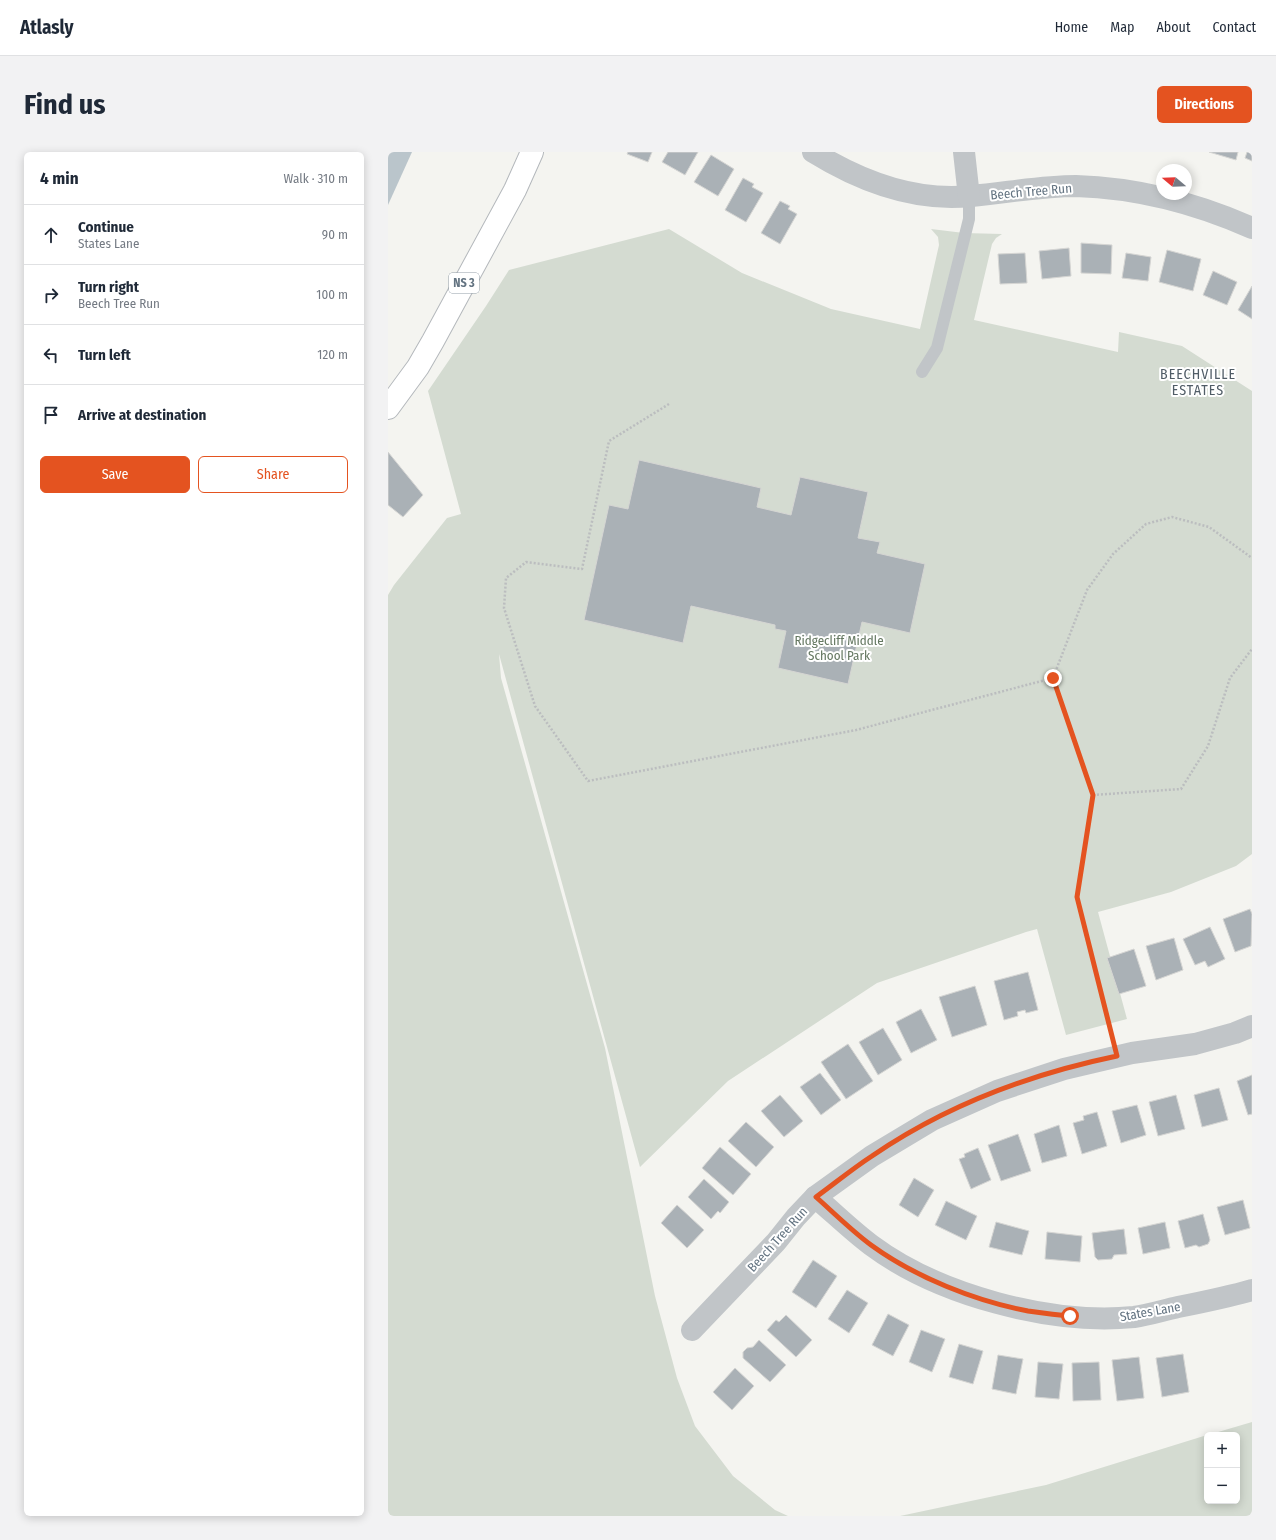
<!DOCTYPE html>
<meta charset="utf-8">
<style>
:root{--surface:#fff;--page:#f2f2f3;--text:#1f2937;--muted:#747a83;--line:#e0e1e3;--accent:#e45320}
body{margin:0;font-family:"Fira Sans Condensed",sans-serif;background:var(--page);color:var(--text)}
.controls{position:absolute;right:12px;bottom:12px;display:grid;overflow:hidden;border-radius:6px;box-shadow:0 2px 10px #0003}
.controls button{width:36px;height:36px;display:grid;place-items:center;padding:0;border:0;border-bottom:1px solid var(--line);background:var(--surface);color:var(--text);font:20px sans-serif}
.compass{position:absolute;left:768px;top:12px;width:36px;height:36px;border-radius:50%;background:var(--surface);box-shadow:0 2px 10px #0003;rotate:289deg}
.stop{position:absolute;width:12px;height:12px;margin:-9px;border:3px solid #e45320;border-radius:50%;background:#fff}
.stop.end{background:#e45320;border-color:#fff;box-shadow:0 1px 4px #0008}
.list{margin:0;padding:0;list-style:none}
h2{display:flex;justify-content:space-between;align-items:center;height:52px;margin:0;padding:0 16px;font-size:17px}
h2 small{font-size:13px;font-weight:400;color:var(--muted)}
.list li{display:grid;grid-template-columns:26px 1fr auto;gap:12px;align-items:center;box-sizing:border-box;height:60px;padding:0 16px;border-top:1px solid var(--line)}
.list b{display:block;font-size:15px;white-space:nowrap}
.list p{margin:0;font-size:13px;white-space:nowrap;color:var(--muted)}
.list em{font-size:13px;font-style:normal;color:var(--muted)}
.actions{display:flex;gap:8px;padding:12px 16px}
.actions a{flex:1;padding:9px 0;border:1px solid var(--accent);border-radius:6px;text-align:center;font-size:14px;color:var(--accent)}
.actions .main{background:var(--accent);color:#fff}
.icon{flex:none;width:22px;height:22px;fill:none;stroke:currentColor;stroke-width:2;stroke-linecap:round;stroke-linejoin:round}
.map{position:relative;flex:none;width:864px;height:1364px;overflow:hidden;border-radius:6px}
header{display:flex;align-items:center;gap:24px;box-sizing:border-box;height:56px;padding:0 20px;background:var(--surface);border-bottom:1px solid var(--line)}
header strong{font-size:19px}
nav{display:flex;gap:22px;margin-inline-start:auto;font-size:14px}
.intro{display:flex;align-items:center;justify-content:space-between;box-sizing:border-box;height:96px;padding:0 24px}
h1{margin:0;font-size:28px}
.button{padding:10px 18px;border-radius:6px;background:var(--accent);color:#fff;font-size:14px;font-weight:700}
main{display:flex;gap:24px;padding:0 24px}
aside{flex:1;background:var(--surface);border-radius:6px;box-shadow:0 2px 10px #0003}
.map>svg:first-child{display:block}
</style>
<header>
<strong>Atlasly</strong>
<nav><a>Home</a><a>Map</a><a>About</a><a>Contact</a></nav>
</header>
<div class="intro"><h1>Find us</h1><a class="button">Directions</a></div>
<main>
<aside>
<h2>4 min<small>Walk · 310 m</small></h2>
<ul class="list">
<li><svg class="icon" aria-label="ahead" viewBox="0 0 24 24"><path d="M12 20V5M6 11l6-6 6 6"/></svg><div><b>Continue</b><p>States Lane</p></div><em>90 m</em></li>
<li><svg class="icon" aria-label="right" viewBox="0 0 24 24"><path d="M7 20v-9h11M14 6l5 5-5 5"/></svg><div><b>Turn right</b><p>Beech Tree Run</p></div><em>100 m</em></li>
<li><svg class="icon" aria-label="left" viewBox="0 0 24 24"><path d="M17 20v-9H6M10 6l-5 5 5 5"/></svg><div><b>Turn left</b></div><em>120 m</em></li>
<li><svg class="icon" aria-label="arrive" viewBox="0 0 24 24"><path d="M6 21V4h12l-3 4 3 4H6"/></svg><div><b>Arrive at destination</b></div></li>
</ul>
<div class="actions"><a class="main">Save</a><a>Share</a></div>
</aside>
<div class="map">
<svg width="864" height="1364" viewBox="0 0 864 1364">
<rect width="100%" height="100%" fill="#f4f4f0"/>
<g fill="#d4dbd1">
<polygon points="281,77 354,121 443,157 532,177 551,93 550,85 543,77 576,81 614,82 608,86 604,92 586,168 730,200 731,180 794,194 864,239 864,702 848,714 783,740 710,760 739,867 678,883 649,777 638,780 489,831 340,929 252,1015 111,502 113,526 217,896 267,1144 289,1226 307,1274 345,1324 387,1358 400,1364 0,1364 0,443 6,433 59,366 73,362 40,239 98,154 121,118"/>
<polygon points="864,1270 864,1364 512,1364 658,1333 819,1283 819,1349 849,1349 849,1283 820,1283"/>
</g>
<polygon fill="#bac5cb" points="0,0 24,0 0,53"/>
<g fill="#aab1b6" stroke="#d5d5d3">
<polygon points="240,0 264,0 260,10 239,2"/>
<polygon points="280,0 310,0 297,23 274,10"/>
<polygon points="821,0 850,0 848,8"/>
<polygon points="859,0 864,0 864,9 857,6"/>
<polygon points="323,3 346,17 330,44 306,30"/>
<polygon points="355,26 366,32 364,35 375,41 358,70 337,58"/>
<polygon points="392,49 402,54 400,57 409,62 392,92 373,81"/>
<polygon points="693,91 724,93 723,122 693,121"/>
<polygon points="681,96 683,124 654,127 651,99"/>
<polygon points="779,98 813,107 805,139 771,130"/>
<polygon points="637,101 639,131 612,132 610,102"/>
<polygon points="738,101 763,105 760,129 734,126"/>
<polygon points="825,119 849,130 839,153 815,143"/>
<polygon points="864,134 864,167 850,158"/>
<polygon points="0,300 35,343 15,365 0,353"/>
<polygon points="251,308 373,336 369,355 403,363 412,325 480,340 470,386 492,390 489,401 537,412 522,481 474,470 460,532 390,516 398,479 387,477 387,473 303,454 295,491 196,468 221,353 240,357"/>
<polygon points="862,757 864,762 863,794 847,800 835,767"/>
<polygon points="822,775 837,807 820,815 817,809 807,813 795,787"/>
<polygon points="786,786 795,818 768,828 758,794"/>
<polygon points="746,797 758,834 731,842 719,806"/>
<polygon points="640,820 650,858 638,861 637,858 629,860 630,864 616,868 606,829"/>
<polygon points="587,834 599,873 564,885 551,845"/>
<polygon points="533,857 549,888 523,901 508,870"/>
<polygon points="495,876 514,908 490,923 471,890"/>
<polygon points="460,892 485,929 458,947 433,910"/>
<polygon points="432,921 453,948 433,963 412,935"/>
<polygon points="864,923 864,962 860,963 849,929"/>
<polygon points="831,936 840,968 814,975 806,943"/>
<polygon points="392,943 415,969 396,985 373,959"/>
<polygon points="788,943 797,977 770,984 761,950"/>
<polygon points="749,953 758,983 733,991 724,959"/>
<polygon points="709,960 719,994 694,1002 685,971 696,968 695,964"/>
<polygon points="358,970 386,995 368,1015 340,989"/>
<polygon points="671,973 679,1004 654,1011 646,982"/>
<polygon points="630,982 643,1019 613,1029 600,993"/>
<polygon points="332,995 363,1022 345,1043 314,1016"/>
<polygon points="590,996 603,1028 583,1037 571,1007 577,1005 576,1002"/>
<polygon points="526,1026 546,1038 530,1065 511,1053"/>
<polygon points="316,1027 341,1050 332,1061 330,1059 323,1067 300,1045"/>
<polygon points="855,1048 862,1076 837,1083 829,1055"/>
<polygon points="558,1049 589,1064 578,1088 547,1073"/>
<polygon points="289,1053 316,1078 299,1096 273,1071"/>
<polygon points="815,1062 822,1088 820,1092 811,1095 808,1093 797,1096 790,1069"/>
<polygon points="608,1070 641,1079 634,1103 601,1095"/>
<polygon points="777,1070 782,1096 755,1102 750,1076"/>
<polygon points="736,1077 739,1102 726,1103 724,1107 710,1108 707,1105 704,1081"/>
<polygon points="659,1080 694,1084 692,1110 657,1107"/>
<polygon points="425,1108 449,1124 428,1156 404,1140"/>
<polygon points="459,1138 480,1151 461,1181 440,1167"/>
<polygon points="500,1162 521,1173 505,1204 484,1193"/>
<polygon points="398,1163 424,1188 408,1205 379,1178 388,1168 391,1170"/>
<polygon points="533,1178 557,1187 544,1220 521,1210"/>
<polygon points="371,1188 398,1213 382,1230 355,1206 355,1200 359,1196 365,1195"/>
<polygon points="571,1192 595,1199 585,1232 561,1225"/>
<polygon points="795,1202 801,1240 774,1245 768,1206"/>
<polygon points="610,1203 635,1207 628,1242 604,1237"/>
<polygon points="751,1205 756,1246 729,1249 724,1208"/>
<polygon points="650,1210 675,1212 671,1247 647,1245"/>
<polygon points="711,1210 713,1248 685,1249 684,1211"/>
<polygon points="347,1216 366,1234 344,1258 325,1240"/>
</g>
<g fill="none" stroke-linecap="round" stroke-linejoin="round">
<defs>
<polyline id="primary" points="0,256 30,215 45,189 127,38 144,0"/>
</defs>
<use href="#primary" stroke="#b4b8bc" stroke-width="24"/>
<g stroke="#bbbdbf" stroke-width="2.5" stroke-dasharray="2 2" stroke-linecap="butt">
<polyline points="281,252 221,289 194,417 138,410 118,426 116,456 147,554 200,629 468,578 665,526"/>
<polyline points="705,643 793,637 820,594 842,526 864,497"/>
<polyline points="724,884 689,745 705,643 665,526 699,438 725,402 758,372 784,365 821,375 864,406"/>
</g>
<polyline stroke="#c1c5c8" stroke-width="12" points="534,220 549,196 581,67 581,45"/>
<g stroke="#c1c5c8" stroke-width="22">
<path d="M425 0C472 29 527 50 583 44 618 41 652 34 688 34 750 36 808 51 864 76"/>
<polyline points="576,0 581,45"/>
<path d="M427 1045C446 1061 463 1078 483 1093 550 1143 662 1173 746 1165 761 1163 776 1158 790 1155 815 1150 840 1145 864 1138"/>
<polyline points="304,1178 388,1090 408,1065 427,1045 484,1004 544,968 609,939 676,917 744,901 807,892 847,881 864,874"/>
</g>
<use href="#primary" stroke="#fff" stroke-width="22"/>
</g>
<g fill="none" stroke-linecap="round" stroke-linejoin="round">
<path stroke="#e45320" stroke-width="5" d="M665 526 705 643 689 745 729 904C642 922 557 954 484 1004 464 1017 446 1032 428 1045 446 1061 464 1079 483 1093 527 1125 587 1149 640 1159 654 1161 668 1163 682 1164"/>
</g>
<g text-anchor="middle" stroke-width="4" stroke-linejoin="round" paint-order="stroke">
<rect fill="#fff" stroke="#929da7" stroke-width="1" x="61" y="121" width="30" height="20" rx="3"/>
<g font-size="12" font-weight="bold" fill="#637381">
<text x="76" y="135">NS 3</text>
</g>
<g font-size="13" fill="#637381" stroke="#fff">
<text transform="translate(643 39) rotate(-5)" y="5">Beech Tree Run</text>
<text transform="translate(389 1087) rotate(-48)" y="5">Beech Tree Run</text>
<text transform="translate(762 1159) rotate(-10)" y="5">States Lane</text>
</g>
<g font-size="13" fill="#657861" stroke="#fff">
<text x="451" y="493">Ridgecliff Middle<tspan x="451" dy="15">School Park</tspan></text>
</g>
<g font-size="14" letter-spacing="1" fill="#505c66" stroke="#fff">
<text x="810" y="227">BEECHVILLE<tspan x="810" dy="16">ESTATES</tspan></text>
</g>
</g>
</svg>
<div class="controls">
<button>+</button>
<button>−</button>
</div>
<svg class="compass" viewBox="-18 -18 36 36"><path d="M0-13l5 13h-10z" fill="#e53935"/><path d="M0 13l5-13h-10z" fill="#747a83"/></svg>
<div class="stop" style="left:682px;top:1164px"></div>
<div class="stop end" style="left:665px;top:526px"></div>
</div>
</main>
